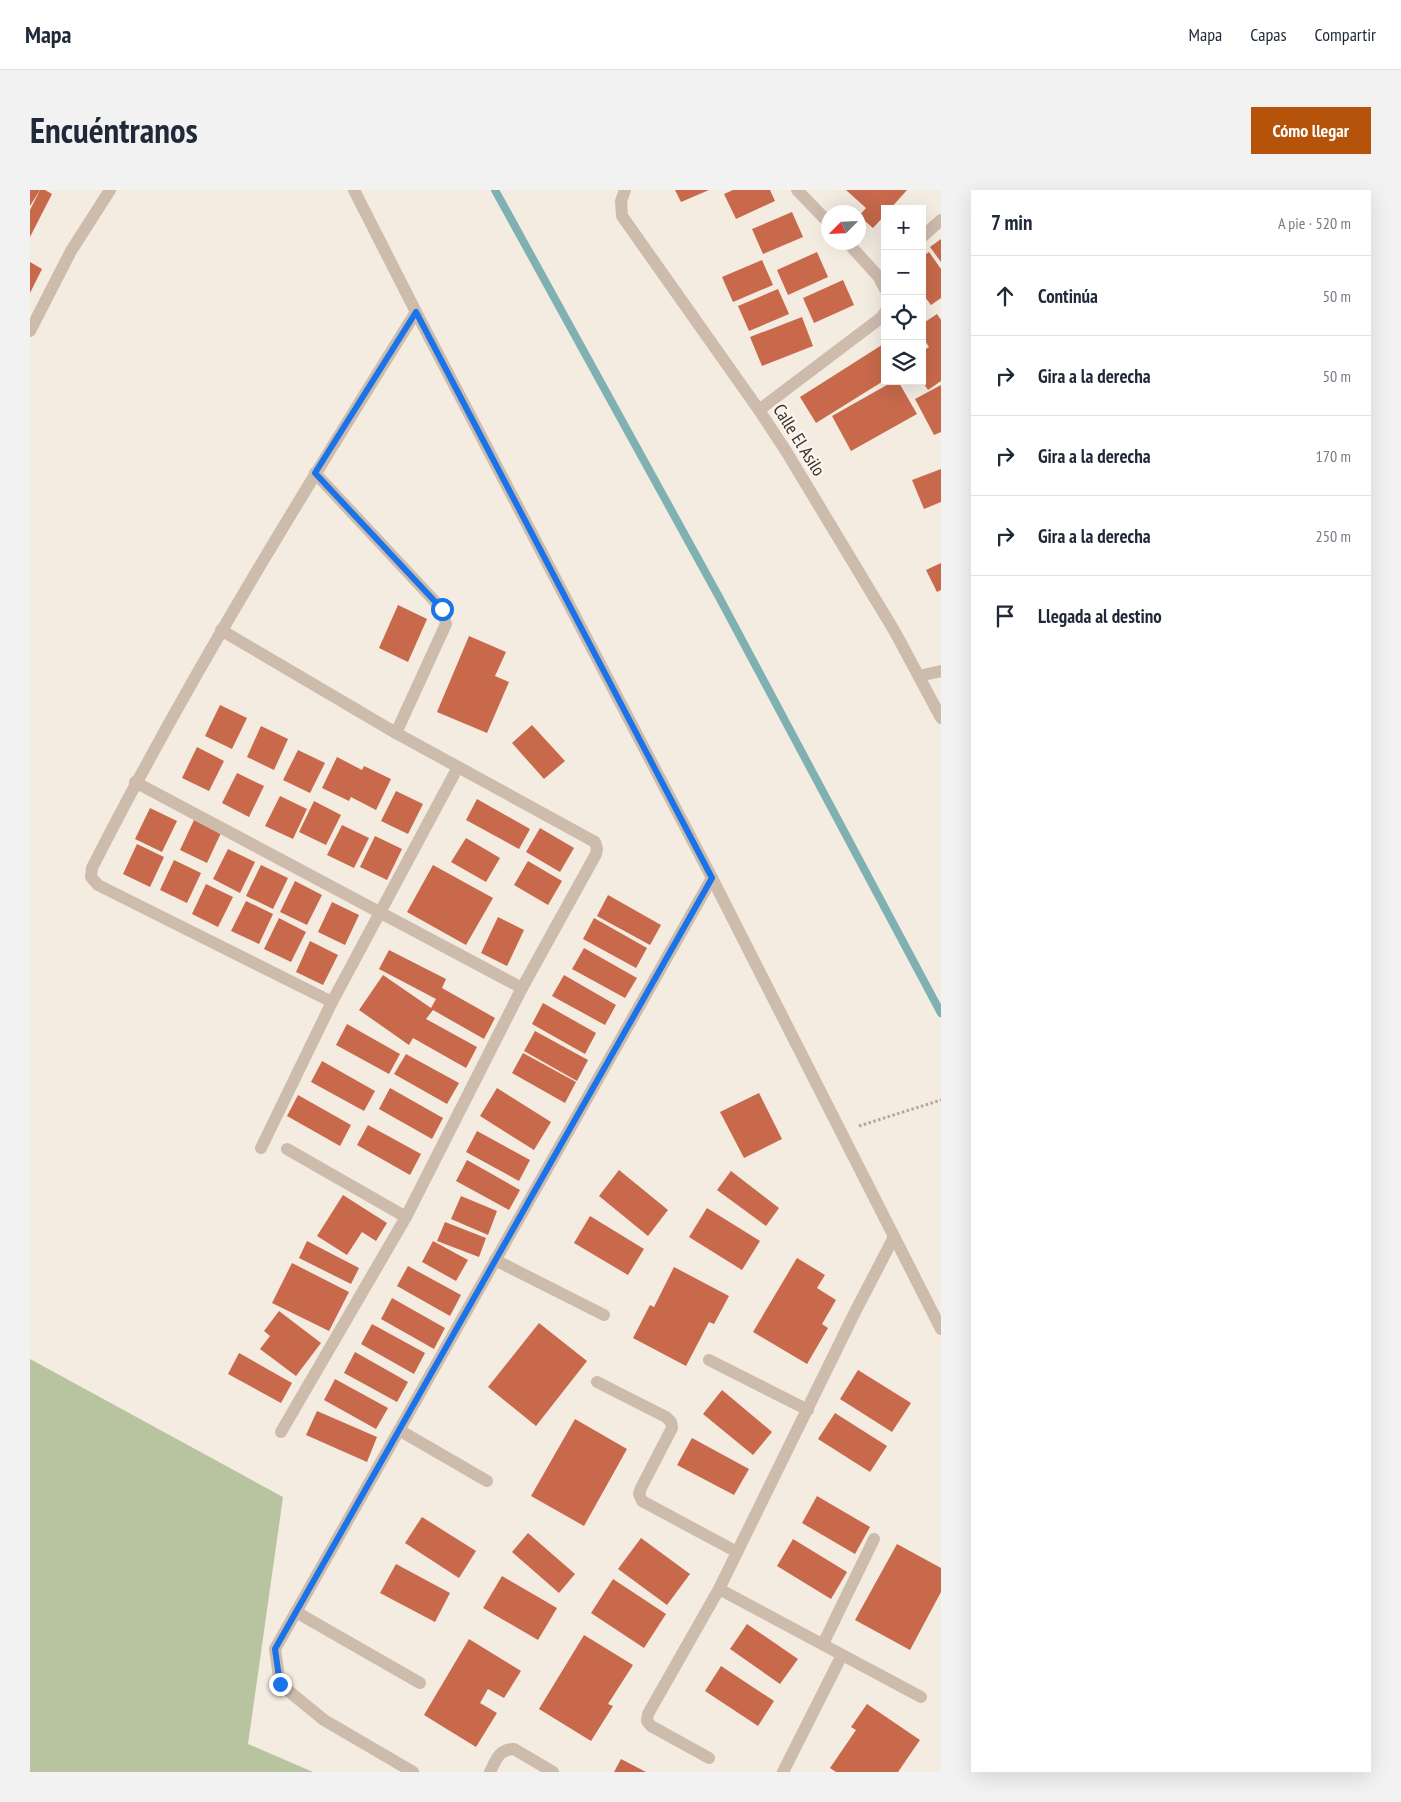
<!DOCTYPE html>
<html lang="es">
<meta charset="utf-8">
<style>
:root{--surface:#fff;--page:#f2f2f3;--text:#1f2937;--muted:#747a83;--line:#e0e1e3;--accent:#b45309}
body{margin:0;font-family:"PT Sans Narrow",sans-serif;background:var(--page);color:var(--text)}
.controls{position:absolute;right:15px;top:15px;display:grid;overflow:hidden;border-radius:0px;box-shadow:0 5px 20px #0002}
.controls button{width:45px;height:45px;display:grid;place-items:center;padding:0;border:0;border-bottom:1px solid var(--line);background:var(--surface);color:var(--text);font:25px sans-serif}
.compass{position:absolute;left:791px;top:15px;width:45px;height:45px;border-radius:50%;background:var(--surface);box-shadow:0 5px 20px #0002;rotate:246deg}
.stop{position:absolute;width:15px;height:15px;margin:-11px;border:4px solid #1a73e8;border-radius:50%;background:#fff}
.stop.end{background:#1a73e8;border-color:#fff;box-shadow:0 1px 5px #0008}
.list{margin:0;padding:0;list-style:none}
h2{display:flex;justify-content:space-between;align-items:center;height:65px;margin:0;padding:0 20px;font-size:21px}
h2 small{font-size:16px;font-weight:400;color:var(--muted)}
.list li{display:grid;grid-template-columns:32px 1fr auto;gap:15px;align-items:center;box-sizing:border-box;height:80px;padding:0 20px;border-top:1px solid var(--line)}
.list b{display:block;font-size:19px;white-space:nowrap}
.list em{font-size:16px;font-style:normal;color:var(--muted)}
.icon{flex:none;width:28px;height:28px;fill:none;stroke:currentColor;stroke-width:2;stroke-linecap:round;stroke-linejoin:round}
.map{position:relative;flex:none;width:911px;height:1582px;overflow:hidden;border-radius:0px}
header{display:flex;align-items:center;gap:30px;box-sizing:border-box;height:70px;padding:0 25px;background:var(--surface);border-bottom:1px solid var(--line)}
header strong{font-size:24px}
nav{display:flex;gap:28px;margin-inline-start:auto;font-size:18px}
.intro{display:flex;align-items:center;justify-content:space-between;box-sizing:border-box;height:120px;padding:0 30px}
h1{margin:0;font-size:35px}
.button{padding:12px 22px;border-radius:0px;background:var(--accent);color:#fff;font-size:18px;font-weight:700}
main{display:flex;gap:30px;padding:0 30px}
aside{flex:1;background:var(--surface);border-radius:0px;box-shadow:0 5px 20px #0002}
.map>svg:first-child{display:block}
</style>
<header>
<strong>Mapa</strong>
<nav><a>Mapa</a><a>Capas</a><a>Compartir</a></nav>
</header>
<div class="intro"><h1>Encuéntranos</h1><a class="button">Cómo llegar</a></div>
<main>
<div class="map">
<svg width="911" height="1582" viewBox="0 0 911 1582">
<rect width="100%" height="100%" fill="#f4ebe1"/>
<polygon fill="#b8c4a0" points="0,1169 253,1307 218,1554 283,1582 0,1582"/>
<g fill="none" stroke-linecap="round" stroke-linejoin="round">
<polyline stroke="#7fb0b2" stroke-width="8" points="465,0 689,407 911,823"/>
</g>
<g fill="#c8694b">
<polygon points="0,0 10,0 0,16"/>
<polygon points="10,0 15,0 22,4 0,47 0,20"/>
<polygon points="645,0 679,0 651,12"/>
<polygon points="703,0 740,0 745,11 706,29 694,4"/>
<polygon points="816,0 877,0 860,19 855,19 855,25 843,38 829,26 836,18"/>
<polygon points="762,22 773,47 733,64 722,39"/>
<polygon points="911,49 911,72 900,57"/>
<polygon points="787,62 798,87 758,105 747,80"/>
<polygon points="899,62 911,79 911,108 901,115 892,103 892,67"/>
<polygon points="732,70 743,95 703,112 692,87"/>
<polygon points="0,72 12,79 0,103"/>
<polygon points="813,90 824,115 784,133 773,108"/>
<polygon points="748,99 759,124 719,141 708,116"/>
<polygon points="907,124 911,130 911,191 898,200 892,191 892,162 899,157 892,146 892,134"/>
<polygon points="772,127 783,156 732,176 720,147"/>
<polygon points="855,153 855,190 786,233 770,207"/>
<polygon points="864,191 868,191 887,224 821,261 802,226"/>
<polygon points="911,195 911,242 904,245 885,209"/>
<polygon points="911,279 911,312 894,319 882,290"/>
<polygon points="911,373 911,400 907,402 896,380"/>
<polygon points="368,415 397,429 378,472 349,458"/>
<polygon points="439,446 476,462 465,486 479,492 457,543 407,522"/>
<polygon points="190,515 217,528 202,559 175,546"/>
<polygon points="502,535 535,571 514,589 482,553"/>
<polygon points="231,536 258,549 244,580 217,567"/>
<polygon points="167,557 194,571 179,601 152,588"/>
<polygon points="268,560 295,573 280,603 253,590"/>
<polygon points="307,567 332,580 334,576 361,589 346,620 321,607 319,611 292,598"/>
<polygon points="207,583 234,596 219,627 192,613"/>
<polygon points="366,601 393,614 378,644 351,631"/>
<polygon points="250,606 277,619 263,649 235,636"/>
<polygon points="447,609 500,639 489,659 436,630"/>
<polygon points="284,611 311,625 296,655 269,642"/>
<polygon points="120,618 147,631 132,662 105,649"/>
<polygon points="164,630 191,643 177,673 150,660"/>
<polygon points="312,635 339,648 324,678 297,665"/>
<polygon points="510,638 544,658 530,682 496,662"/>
<polygon points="345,646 372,659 357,690 330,677"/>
<polygon points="436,648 470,668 456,692 421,672"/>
<polygon points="107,654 134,667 120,697 93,684"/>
<polygon points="198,659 225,672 210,703 183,689"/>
<polygon points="144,670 171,683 157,713 130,700"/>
<polygon points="498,671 532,691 518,715 484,695"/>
<polygon points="231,675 258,688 243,719 216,706"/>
<polygon points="403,675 463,708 436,755 377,722"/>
<polygon points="265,691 292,705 277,735 250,722"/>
<polygon points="176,694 203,707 188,737 162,724"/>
<polygon points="578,705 631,735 620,755 567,726"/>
<polygon points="216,711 243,724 229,754 201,741"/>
<polygon points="302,712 329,725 315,755 288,742"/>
<polygon points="468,727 494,740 477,776 451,763"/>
<polygon points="249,728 276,742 261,772 234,759"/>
<polygon points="564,728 617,758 606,778 553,749"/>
<polygon points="280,751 308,765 293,795 266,782"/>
<polygon points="554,758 607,788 595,808 542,779"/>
<polygon points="359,760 416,789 412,798 465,828 454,849 403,820 396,829 447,857 436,878 383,848 379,855 329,820 353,785 401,818 406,809 349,779"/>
<polygon points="534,785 586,815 575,835 522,806"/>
<polygon points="513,813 566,843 555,864 502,834"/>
<polygon points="317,834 370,864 359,884 306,855"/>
<polygon points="505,841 558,870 547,891 494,861"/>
<polygon points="493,863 546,892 535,913 482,883"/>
<polygon points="376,864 429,893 417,914 364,884"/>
<polygon points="292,871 345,901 334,921 281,892"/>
<polygon points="360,898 413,928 402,949 349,919"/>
<polygon points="467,898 521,932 504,960 450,926"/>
<polygon points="729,903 752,949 714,968 690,922"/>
<polygon points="268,905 321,935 310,956 257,926"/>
<polygon points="338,935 391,964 380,985 327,955"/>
<polygon points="447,941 500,970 489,991 436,962"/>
<polygon points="437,970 490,1000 479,1020 426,991"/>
<polygon points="589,980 638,1020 618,1046 569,1006"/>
<polygon points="701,981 749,1018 736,1036 687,1000"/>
<polygon points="313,1005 357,1033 346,1051 332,1042 317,1065 287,1046"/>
<polygon points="431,1006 467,1021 458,1045 421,1029"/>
<polygon points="677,1018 730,1051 712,1080 659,1047"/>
<polygon points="560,1026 614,1059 598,1085 544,1053"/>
<polygon points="415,1032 456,1048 449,1067 407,1051"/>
<polygon points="277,1051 329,1078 321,1094 269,1068"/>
<polygon points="403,1051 438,1070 426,1091 392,1072"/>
<polygon points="767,1068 795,1085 787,1098 806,1110 792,1134 798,1138 777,1174 723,1142"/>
<polygon points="262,1073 319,1102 299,1141 242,1113"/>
<polygon points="378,1076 431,1105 420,1126 367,1096"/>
<polygon points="644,1077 699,1106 684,1134 679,1132 656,1176 603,1148 620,1115 624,1117"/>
<polygon points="362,1108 415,1138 404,1159 351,1129"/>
<polygon points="249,1121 291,1153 266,1186 230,1159 240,1146 234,1141"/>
<polygon points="509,1133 557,1171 506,1236 458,1197"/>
<polygon points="342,1134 395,1163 384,1184 331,1154"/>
<polygon points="325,1162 378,1192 367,1212 314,1183"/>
<polygon points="209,1163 262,1193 251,1213 198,1184"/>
<polygon points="828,1180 881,1213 862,1242 810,1209"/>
<polygon points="305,1189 358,1218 346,1239 294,1210"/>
<polygon points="692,1200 742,1242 723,1265 673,1224"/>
<polygon points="287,1221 347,1247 337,1272 276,1245"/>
<polygon points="805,1223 857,1256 840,1282 788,1249"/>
<polygon points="545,1229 597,1259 554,1336 501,1306"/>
<polygon points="662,1248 719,1279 704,1305 647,1275"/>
<polygon points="787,1306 840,1337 825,1364 772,1333"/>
<polygon points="392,1327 446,1361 429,1388 375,1353"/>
<polygon points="498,1343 545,1384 529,1403 482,1362"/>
<polygon points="611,1348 660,1384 637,1415 588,1379"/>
<polygon points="763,1349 817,1382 801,1409 747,1376"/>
<polygon points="867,1354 911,1378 911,1402 880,1460 825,1430"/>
<polygon points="366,1374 420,1403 405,1432 350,1403"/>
<polygon points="472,1386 527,1418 508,1450 453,1418"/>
<polygon points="583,1389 636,1424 614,1458 561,1423"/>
<polygon points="717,1434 768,1469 750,1494 700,1459"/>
<polygon points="554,1445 603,1475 578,1514 583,1516 561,1551 509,1519"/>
<polygon points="439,1449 491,1481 474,1508 458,1499 450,1513 467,1523 446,1557 394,1525"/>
<polygon points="691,1476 744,1511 728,1536 675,1501"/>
<polygon points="837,1514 890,1550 868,1582 806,1582 800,1578 826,1540 821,1537"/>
<polygon points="591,1569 616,1582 584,1582"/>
</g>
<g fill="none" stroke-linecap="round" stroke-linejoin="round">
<polyline stroke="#b9a596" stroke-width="3" stroke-dasharray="2.5 2.5" stroke-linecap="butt" points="829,936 911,910"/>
<g stroke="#cdbbac" stroke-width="12">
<polyline points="324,0 386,122 682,688 911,1139"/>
<polyline points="595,0 591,11 592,26 729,220 756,261 865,442 911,528"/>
<polyline points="767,0 798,32"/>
<polyline points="892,47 911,30"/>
<polyline points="817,52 848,86 855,99"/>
<polyline points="0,141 41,61 80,0"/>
<polyline points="729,220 852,127 855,122"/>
<polyline points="191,440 366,543 416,434 412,419 285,283"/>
<polyline points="889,486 911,481"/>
<polyline points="105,592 492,798 566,664 567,659 565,652 366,543"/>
<polyline points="302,812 428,577"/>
<path d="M231 958 302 812 68 695 61 687 62 678C159 487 272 304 386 122"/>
<polyline points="376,1027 492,798"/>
<polyline points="465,1070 574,1125"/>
<polyline points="679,1170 778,1220"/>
<polyline points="567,1192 636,1227 641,1232 642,1238 611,1298 609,1304 612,1311 707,1362"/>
<polyline points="369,1240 457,1291"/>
<polyline points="251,1242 376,1027 257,959"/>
<polyline points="689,1399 891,1507"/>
<polyline points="266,1422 390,1493"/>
<polyline points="793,1454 844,1349"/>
<polyline points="679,1568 621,1536 617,1531 618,1524 689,1399 825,1122 864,1047"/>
<polyline points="383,1582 294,1530 250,1494 245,1459 682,688"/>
<path d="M460 1582C466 1570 469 1559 484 1559L523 1582"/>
<polyline points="753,1582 812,1465"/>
</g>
</g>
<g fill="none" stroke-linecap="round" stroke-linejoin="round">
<polyline stroke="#1a73e8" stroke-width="6" points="250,1494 245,1459 682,688 386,122 285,283 412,419"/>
</g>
<g text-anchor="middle" stroke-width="5" stroke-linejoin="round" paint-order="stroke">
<g font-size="18" fill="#3b302b" stroke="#fbf5ee">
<text transform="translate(769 250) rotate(58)" y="6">Calle El Asilo</text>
</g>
</g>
</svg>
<div class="controls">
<button>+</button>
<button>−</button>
<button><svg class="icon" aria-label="locate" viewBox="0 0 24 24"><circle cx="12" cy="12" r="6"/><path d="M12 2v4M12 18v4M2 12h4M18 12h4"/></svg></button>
<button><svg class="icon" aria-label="layers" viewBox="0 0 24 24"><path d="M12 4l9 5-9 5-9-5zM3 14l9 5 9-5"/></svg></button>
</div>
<svg class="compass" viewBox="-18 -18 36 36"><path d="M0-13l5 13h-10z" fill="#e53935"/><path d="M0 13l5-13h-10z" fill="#747a83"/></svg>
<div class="stop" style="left:412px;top:419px"></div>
<div class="stop end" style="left:250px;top:1494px"></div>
</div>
<aside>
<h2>7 min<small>A pie · 520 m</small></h2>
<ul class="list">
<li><svg class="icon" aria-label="ahead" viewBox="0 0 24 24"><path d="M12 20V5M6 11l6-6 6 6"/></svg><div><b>Continúa</b></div><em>50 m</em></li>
<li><svg class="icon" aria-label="right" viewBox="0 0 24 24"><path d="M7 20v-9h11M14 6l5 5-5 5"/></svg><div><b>Gira a la derecha</b></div><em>50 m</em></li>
<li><svg class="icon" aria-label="right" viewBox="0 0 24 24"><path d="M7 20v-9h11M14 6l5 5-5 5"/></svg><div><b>Gira a la derecha</b></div><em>170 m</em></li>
<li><svg class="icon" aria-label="right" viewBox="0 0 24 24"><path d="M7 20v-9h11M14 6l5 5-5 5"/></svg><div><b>Gira a la derecha</b></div><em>250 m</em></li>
<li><svg class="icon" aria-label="arrive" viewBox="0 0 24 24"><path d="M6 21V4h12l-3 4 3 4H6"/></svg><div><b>Llegada al destino</b></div></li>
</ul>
</aside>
</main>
